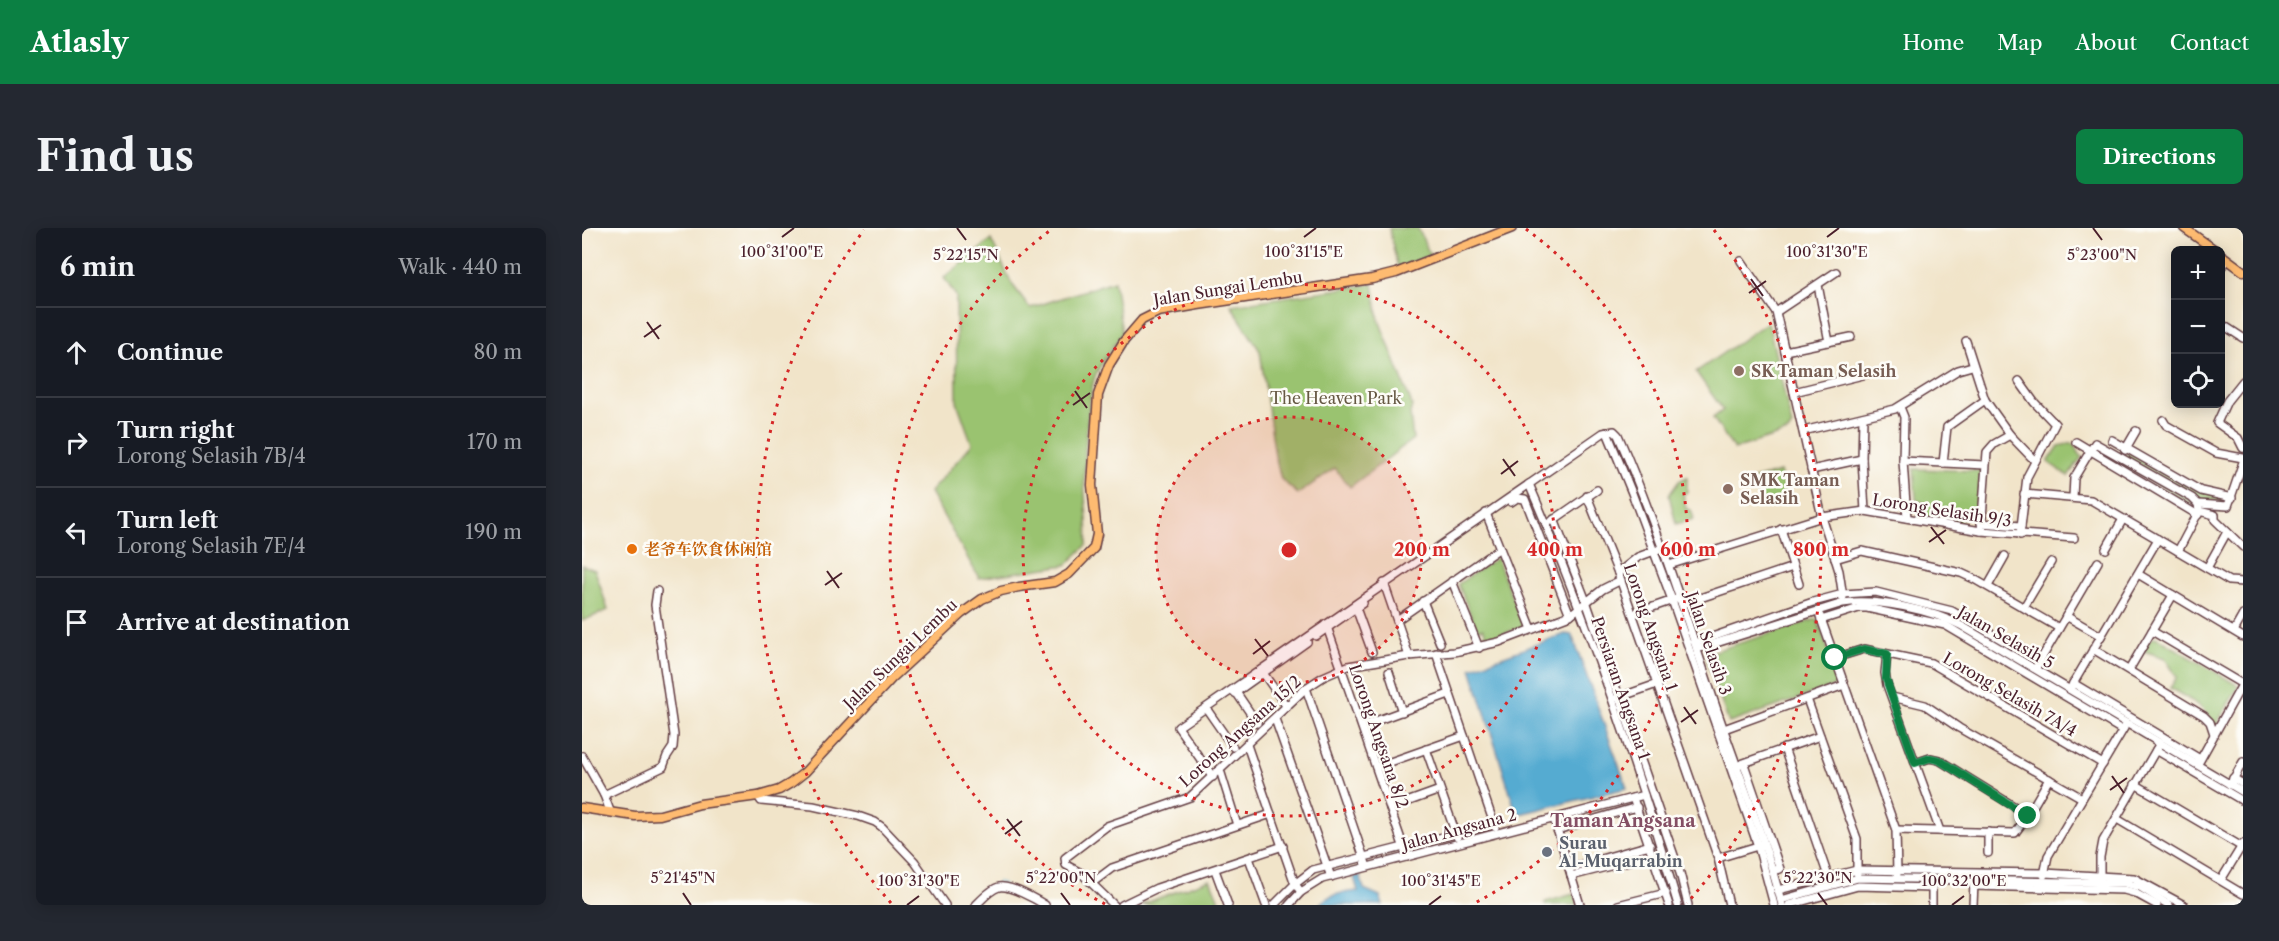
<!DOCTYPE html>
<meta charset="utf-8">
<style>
:root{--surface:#171b24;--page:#242831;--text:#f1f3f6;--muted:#9ea1a6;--line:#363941;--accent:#0b8043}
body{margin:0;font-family:"Libre Caslon Text","Noto Serif SC",serif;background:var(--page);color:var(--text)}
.controls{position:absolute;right:18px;top:18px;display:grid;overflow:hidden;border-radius:9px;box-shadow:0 3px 15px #0003}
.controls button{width:54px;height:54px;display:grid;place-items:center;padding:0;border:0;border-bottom:2px solid var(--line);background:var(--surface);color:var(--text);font:30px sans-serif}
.stop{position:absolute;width:18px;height:18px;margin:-14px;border:4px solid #0b8043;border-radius:50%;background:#fff}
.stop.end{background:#0b8043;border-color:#fff;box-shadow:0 2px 6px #0008}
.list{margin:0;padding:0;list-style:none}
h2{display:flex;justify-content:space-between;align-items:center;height:78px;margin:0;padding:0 24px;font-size:26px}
h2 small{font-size:20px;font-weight:400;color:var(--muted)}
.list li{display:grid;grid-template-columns:39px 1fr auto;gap:18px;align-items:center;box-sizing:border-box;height:90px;padding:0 24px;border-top:2px solid var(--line)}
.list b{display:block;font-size:22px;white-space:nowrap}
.list p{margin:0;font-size:20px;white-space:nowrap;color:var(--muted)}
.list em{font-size:20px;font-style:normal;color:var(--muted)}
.icon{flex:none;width:33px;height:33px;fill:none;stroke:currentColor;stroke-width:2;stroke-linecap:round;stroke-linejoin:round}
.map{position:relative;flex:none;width:1661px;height:677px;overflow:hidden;border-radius:9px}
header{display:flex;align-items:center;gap:36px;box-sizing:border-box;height:84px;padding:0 30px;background:var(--accent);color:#fff}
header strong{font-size:28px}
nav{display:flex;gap:33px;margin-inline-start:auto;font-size:21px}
.intro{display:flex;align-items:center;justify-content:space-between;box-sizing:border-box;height:144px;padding:0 36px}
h1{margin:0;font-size:42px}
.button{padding:15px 27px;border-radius:9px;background:var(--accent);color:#fff;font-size:21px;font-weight:700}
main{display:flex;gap:36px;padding:0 36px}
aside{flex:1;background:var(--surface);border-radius:9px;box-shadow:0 3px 15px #0003}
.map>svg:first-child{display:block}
</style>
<header>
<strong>Atlasly</strong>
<nav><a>Home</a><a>Map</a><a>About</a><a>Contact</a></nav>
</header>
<div class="intro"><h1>Find us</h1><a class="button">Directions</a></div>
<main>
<aside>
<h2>6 min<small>Walk · 440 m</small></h2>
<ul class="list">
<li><svg class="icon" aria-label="ahead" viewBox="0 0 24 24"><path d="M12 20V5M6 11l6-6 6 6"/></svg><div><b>Continue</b></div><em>80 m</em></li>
<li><svg class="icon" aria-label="right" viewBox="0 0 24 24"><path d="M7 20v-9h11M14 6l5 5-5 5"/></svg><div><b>Turn right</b><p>Lorong Selasih 7B/4</p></div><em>170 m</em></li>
<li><svg class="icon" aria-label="left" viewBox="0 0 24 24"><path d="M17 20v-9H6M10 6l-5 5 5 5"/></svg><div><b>Turn left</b><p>Lorong Selasih 7E/4</p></div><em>190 m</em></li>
<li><svg class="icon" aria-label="arrive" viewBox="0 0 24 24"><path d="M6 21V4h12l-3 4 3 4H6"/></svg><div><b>Arrive at destination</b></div></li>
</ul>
</aside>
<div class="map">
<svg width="1661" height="677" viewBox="0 0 1661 677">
<rect width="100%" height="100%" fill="#fdfcf7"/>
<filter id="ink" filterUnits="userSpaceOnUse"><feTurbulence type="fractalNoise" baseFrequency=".0167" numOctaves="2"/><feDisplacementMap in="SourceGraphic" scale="12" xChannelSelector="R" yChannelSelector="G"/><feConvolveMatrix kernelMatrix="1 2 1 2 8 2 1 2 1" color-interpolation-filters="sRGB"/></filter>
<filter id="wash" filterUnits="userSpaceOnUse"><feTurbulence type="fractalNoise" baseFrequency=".008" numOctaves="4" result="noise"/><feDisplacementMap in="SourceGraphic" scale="24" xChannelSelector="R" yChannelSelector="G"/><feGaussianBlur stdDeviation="1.35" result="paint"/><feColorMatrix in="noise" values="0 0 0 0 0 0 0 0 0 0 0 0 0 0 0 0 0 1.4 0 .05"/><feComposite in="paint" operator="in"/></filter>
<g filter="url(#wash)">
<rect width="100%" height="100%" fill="#f1e4c9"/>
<g fill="#9ac36f" stroke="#72714d" stroke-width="1.5">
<polygon points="807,0 836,0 848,27 816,41"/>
<path d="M409 12 430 56 448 80 532 53 540 105C532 117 522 130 515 144 505 163 501 243 503 267 504 284 507 300 505 317L484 337 397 350 348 264 390 216 375 174 374 68 362 50Z"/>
<polygon points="791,56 797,92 830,177 828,186 831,211 768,259 753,240 716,266 699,251 693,228 678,123 649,77"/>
<polygon points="1186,94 1210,198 1206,204 1152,221 1131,190 1141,182 1114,144"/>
<polygon points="1490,215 1500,229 1486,248 1466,234 1477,218"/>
<polygon points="1512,218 1517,219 1611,273 1614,279 1512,221"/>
<polygon points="1546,225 1646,272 1645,276 1617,271 1543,229"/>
<polygon points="1332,241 1399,243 1394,283 1375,295 1341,288 1344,276 1334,272"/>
<polygon points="1198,244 1205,270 1179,277 1172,251"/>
<polygon points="1105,249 1105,264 1101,266 1104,281 1109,282 1112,291 1094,296 1087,267 1097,253"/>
<polygon points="915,330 941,399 906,410 901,400 895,402 876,356"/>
<polygon points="0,337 13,342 26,382 0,393"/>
<polygon points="1235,391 1258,456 1147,495 1124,432 1126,425"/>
<path d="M1574 409 1657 458 1632 500C1625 478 1607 472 1588 460L1595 449 1583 430 1562 423 1568 411Z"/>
<polygon points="628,651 638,675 636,677 558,677"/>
<polygon points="992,666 995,677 963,677 963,674"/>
</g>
<g fill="#54abd1" stroke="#4f657e" stroke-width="1.5">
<polygon points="983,406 990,407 1045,560 938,586 934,584 889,440"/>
<path d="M778 647 782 661 798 668 801 677H737C747 665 761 665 776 663L772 649Z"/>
</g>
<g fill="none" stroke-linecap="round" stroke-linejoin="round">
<polyline stroke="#54abd1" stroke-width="1.5" points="413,657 416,654 422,656"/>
</g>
</g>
<g filter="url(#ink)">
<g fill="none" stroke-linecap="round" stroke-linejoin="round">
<defs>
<g id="minor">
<polyline points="1159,33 1194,84 1240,289 1257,343 1261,369"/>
<polyline points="1638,40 1646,32"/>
<polyline points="1236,57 1247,114"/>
<polyline points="1194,84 1254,44"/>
<polyline points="1638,95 1661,110"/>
<polyline points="1384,113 1403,172 1428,207 1453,233"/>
<polyline points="1203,123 1269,109"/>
<polyline points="1437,153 1452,174 1473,196 1445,249 1438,307"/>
<polyline points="1661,153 1645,173 1635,195 1656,210 1661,220"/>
<polyline points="1212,164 1289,145"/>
<polyline points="1318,179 1322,189 1321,233 1325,290"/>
<polyline points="1281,189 1280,231 1283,283"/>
<polyline points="1581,192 1584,197 1634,225 1661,230"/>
<polyline points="1221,203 1313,181 1376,142 1390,138"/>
<polyline points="1025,204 1050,265 1090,372 1176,618 1192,677"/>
<polyline points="1530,212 1619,263 1650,270"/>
<polyline points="1494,214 1616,287"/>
<polyline points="1543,222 1554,203"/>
<polyline points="1321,233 1403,237"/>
<polyline points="1361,235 1365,199 1403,172"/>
<polyline points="1229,242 1280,231"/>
<path d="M947 256C1006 392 1054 535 1096 677"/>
<polyline points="1442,266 1509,272 1647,353 1661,354"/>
<polyline points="1005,268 1036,345 1136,630 1147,677"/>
<polyline points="1491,269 1492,250 1513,215 1610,270 1616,276 1617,283 1633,287 1633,292 1661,319"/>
<polyline points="929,274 935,270 943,271 988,387"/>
<polyline points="1616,276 1646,278 1661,234"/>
<polyline points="904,285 950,401"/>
<polyline points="972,291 1004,373 1098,645 1106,677"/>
<polyline points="970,293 1015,262"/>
<polyline points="1399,295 1439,298"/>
<polyline points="1199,301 1217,356"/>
<polyline points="1399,303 1405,224 1412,216 1428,207"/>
<polyline points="1524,321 1541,291"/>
<polyline points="1596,323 1616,285"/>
<polyline points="1253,331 1280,323 1379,345 1392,351 1477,400"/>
<polyline points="1087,337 1240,289 1283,283 1399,303 1492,310"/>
<polyline points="1625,340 1645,304"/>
<polyline points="1036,345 1056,329 1075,322"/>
<polyline points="1556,346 1661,409"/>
<polyline points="870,353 897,420"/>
<polyline points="802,355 827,428"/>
<polyline points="1406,358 1423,328"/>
<polyline points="841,373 858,415"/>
<polyline points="1100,376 1211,339"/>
<polyline points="1442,379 1469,334"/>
<polyline points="774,380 790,424"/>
<polyline points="1051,386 1094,371"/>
<polyline points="1238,388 1314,602 1315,646"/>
<polyline points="1484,388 1519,408"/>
<polyline points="815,392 918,320"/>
<polyline points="1239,392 1277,380 1285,380 1363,397 1540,502"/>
<polyline points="744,396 825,629"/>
<polyline points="1570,403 1660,456"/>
<polyline points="1652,403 1661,387"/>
<polyline points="734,408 781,375"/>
<polyline points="1113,415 1231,374 1261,366 1294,364 1370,383 1458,434"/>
<path d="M1115 421 1261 375C1294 370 1350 382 1380 398L1661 564"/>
<polyline points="1511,421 1622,488 1628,494 1632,506"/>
<polyline points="854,425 913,599"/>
<polyline points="1305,426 1303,445 1305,457 1358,603"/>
<polyline points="1253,430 1282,421 1349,435 1521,536"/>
<polyline points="1455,438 1516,334"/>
<polyline points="679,442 705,479"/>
<polyline points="1547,442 1591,367"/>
<polyline points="807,444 820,484"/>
<polyline points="1491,455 1618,531"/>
<polyline points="724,460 785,639"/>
<polyline points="1488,461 1576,311"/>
<polyline points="654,464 675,495"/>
<polyline points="653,465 725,414"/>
<polyline points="1310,469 1343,477 1377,500 1500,570"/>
<polyline points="1035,470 1075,456"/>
<polyline points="1225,471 1275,611 1275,645"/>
<polyline points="626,483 651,519"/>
<polyline points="693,491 749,649"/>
<polyline points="780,498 867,466"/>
<polyline points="1142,501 1262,457"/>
<polyline points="665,517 713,656 719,664"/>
<polyline points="1202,520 1247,651"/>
<polyline points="844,521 875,609"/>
<polyline points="1574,522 1661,573"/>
<polyline points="0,528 22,567 28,583"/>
<polyline points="1617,534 1661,455"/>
<polyline points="1333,535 1348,530 1357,532 1446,587"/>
<polyline points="1159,536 1238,508"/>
<polyline points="1162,536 1198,641 1191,643"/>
<polyline points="794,539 882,508"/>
<polyline points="638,542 655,597"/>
<path d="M631 549 596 499 1021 205 1032 203 1036 207C1075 296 1104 390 1135 482 1157 547 1183 610 1200 677"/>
<polyline points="1651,550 1661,556"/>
<polyline points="1553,556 1660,619"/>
<polyline points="1648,557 1661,534"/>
<polyline points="22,567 81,539 85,528 91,519 92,507 73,377 75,363"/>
<polyline points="176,568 179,573 231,578 276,588 293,594 300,599 333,634 363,677"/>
<polyline points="1051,570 1087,677"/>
<polyline points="808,580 858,562"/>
<polyline points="972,591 998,677"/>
<polyline points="1535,591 1661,666"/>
<polyline points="975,602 1055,579"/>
<polyline points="1314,602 1433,605 1446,587 1467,551"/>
<polyline points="1406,625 1406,604"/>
<polyline points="667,630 684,677"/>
<polyline points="1136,630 1179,617"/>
<polyline points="987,640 1068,617"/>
<polyline points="633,642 646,677"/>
<polyline points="1462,647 1466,628 1542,500"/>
<polyline points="989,648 1071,627"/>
<polyline points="1518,652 1518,629 1521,613 1578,515"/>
<polyline points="1639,652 1661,616"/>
<polyline points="510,655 530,640 689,586"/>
<polyline points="1391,658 1542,662 1553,665 1575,677"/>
<polyline points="1196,662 1275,642 1462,645 1552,650 1602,677"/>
<polyline points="1199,672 1276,650 1543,655 1558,659 1587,677"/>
<path d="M394 677C400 671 409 661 417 659 428 657 453 671 463 677"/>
<polyline points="532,677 499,645 484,637 483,630 525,598 608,569 724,460 741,449 766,438 827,428 872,424 917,414 988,387 1021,361 1039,352"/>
<polyline points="540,677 575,660 701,618"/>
<polyline points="692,677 713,656 731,642 912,596"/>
<polyline points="707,677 719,664 740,651 1062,567"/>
<polyline points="1036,677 1084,665"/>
<polyline points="1207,677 1276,658 1350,660"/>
<polyline points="1350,677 1350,655"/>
<polyline points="1391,677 1392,655"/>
</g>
<g id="major">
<polyline points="1602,0 1633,22"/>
<polyline points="1638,26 1661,43"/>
<polyline points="0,580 53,588 78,587 118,576 176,568 197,562 209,555 223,544 310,450 379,386 400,371 419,363 437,359 473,354 487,346 512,320 515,306 510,257 516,167 527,137 542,113 560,92 576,84 616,77 790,51 814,45 930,0"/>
</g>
</defs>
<use href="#minor" stroke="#633d43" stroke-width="10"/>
<use href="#major" stroke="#633d43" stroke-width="11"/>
<use href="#minor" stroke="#fff" stroke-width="7"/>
<use href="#major" stroke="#febb71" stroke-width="8"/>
</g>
</g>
<g fill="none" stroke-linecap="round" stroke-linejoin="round" filter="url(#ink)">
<polyline stroke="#0b8043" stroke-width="8" points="1253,430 1282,421 1305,426 1304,451 1333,535 1348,530 1357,532 1446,588"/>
</g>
<path fill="none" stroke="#4a1f2b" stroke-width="2" d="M375 0 384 12M1511 0 1520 12M200 9 212 0M722 9 734 0M1245 9 1257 0M1169 51 1181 68M1167 65 1184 53M65 94 77 111M62 109 79 97M493 163 505 180M491 177 508 165M921 231 933 248M919 246 936 233M1349 299 1362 316M1347 314 1364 302M245 343 257 360M243 357 260 345M673 411 686 428M671 426 688 413M1102 479 1114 496M1099 494 1116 482M1530 548 1542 565M1528 562 1545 550M425 591 438 608M423 606 440 593M101 665 109 677M479 665 488 677M1236 665 1245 677M325 677 337 668M847 677 859 668M1370 677 1382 668"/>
<circle cx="707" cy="322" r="133" fill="#d62828" fill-opacity=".12"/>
<g fill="none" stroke="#d62828" stroke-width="3" stroke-dasharray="3 6">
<circle cx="707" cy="322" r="133"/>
<circle cx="707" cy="322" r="266"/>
<path d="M523 676A399 399 0 0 1 470 1M944 1A399 399 0 0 1 891 676"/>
<path d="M309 675A532 532 0 0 1 282 2M1132 2A532 532 0 0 1 1105 675"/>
</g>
<g fill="#8d6e63" stroke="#fdfcf7" stroke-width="2">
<circle cx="1157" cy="143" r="6"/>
<circle cx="1146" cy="261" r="6"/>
</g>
<circle fill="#e8710a" stroke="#fdfcf7" stroke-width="2" cx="50" cy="321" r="6"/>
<circle fill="#6b7280" stroke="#fdfcf7" stroke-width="2" cx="965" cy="624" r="6"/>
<g text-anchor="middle" stroke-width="5" stroke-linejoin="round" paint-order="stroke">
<g font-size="16" fill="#4a1f2b" stroke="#fdfcf7">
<text transform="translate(646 60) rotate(-9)" y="6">Jalan Sungai Lembu</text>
<text transform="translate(1360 282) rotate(9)" y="6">Lorong Selasih 9/3</text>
<text transform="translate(1069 399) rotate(71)" y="6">Lorong Angsana 1</text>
<text transform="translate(1424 409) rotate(30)" y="6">Jalan Selasih 5</text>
<text transform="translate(1127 415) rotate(71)" y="6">Jalan Selasih 3</text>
<text transform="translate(318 426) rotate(-44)" y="6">Jalan Sungai Lembu</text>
<text transform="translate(1039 460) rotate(71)" y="6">Persiaran Angsana 1</text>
<text transform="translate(1428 466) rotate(30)" y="6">Lorong Selasih 7A/4</text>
<text transform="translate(658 503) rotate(-42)" y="6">Lorong Angsana 15/2</text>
<text transform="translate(797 508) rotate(71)" y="6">Lorong Angsana 8/2</text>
<text transform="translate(877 601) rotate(-15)" y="6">Jalan Angsana 2</text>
</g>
<g font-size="16" font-weight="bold" fill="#785e54" stroke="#fdfcf7" text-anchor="start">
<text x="1169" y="149">SK Taman Selasih</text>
<text x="1158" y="258">SMK Taman<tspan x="1158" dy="18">Selasih</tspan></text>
</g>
<g font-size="16" fill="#665843" stroke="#fdfcf7">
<text x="754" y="176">The Heaven Park</text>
</g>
<g font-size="16" font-weight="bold" fill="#c56008" stroke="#fdfcf7" text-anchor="start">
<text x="62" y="327">老爷车饮食休闲馆</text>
</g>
<g font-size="16" font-weight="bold" fill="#5b616d" stroke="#fdfcf7" text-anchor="start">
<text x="977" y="621">Surau<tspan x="977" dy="18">Al-Muqarrabin</tspan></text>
</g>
<g font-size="18" font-weight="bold" fill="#844f64" stroke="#fdfcf7">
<text x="1041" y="599">Taman Angsana</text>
</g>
</g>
<g font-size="15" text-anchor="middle" fill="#4a1f2b" stroke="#fdfcf7" stroke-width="5" stroke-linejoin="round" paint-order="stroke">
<text x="200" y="29">100°31'00"E</text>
<text x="722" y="29">100°31'15"E</text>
<text x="1245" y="29">100°31'30"E</text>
<text x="384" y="32">5°22'15"N</text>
<text x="1520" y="32">5°23'00"N</text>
<text x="101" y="655">5°21'45"N</text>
<text x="479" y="655">5°22'00"N</text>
<text x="1236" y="655">5°22'30"N</text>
<text x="337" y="658">100°31'30"E</text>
<text x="859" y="658">100°31'45"E</text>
<text x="1382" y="658">100°32'00"E</text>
</g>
<circle cx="707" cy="322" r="9" fill="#d62828" stroke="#fdfcf7" stroke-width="3"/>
<g font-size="18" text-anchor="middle" font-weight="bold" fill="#d62828" stroke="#fdfcf7" stroke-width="5" stroke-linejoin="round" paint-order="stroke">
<text x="840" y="328">200 m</text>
<text x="973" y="328">400 m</text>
<text x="1106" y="328">600 m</text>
<text x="1239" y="328">800 m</text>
</g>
</svg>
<div class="controls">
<button>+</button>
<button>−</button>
<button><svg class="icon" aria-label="locate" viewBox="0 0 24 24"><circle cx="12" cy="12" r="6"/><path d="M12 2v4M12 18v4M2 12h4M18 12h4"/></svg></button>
</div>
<div class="stop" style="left:1253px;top:430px"></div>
<div class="stop end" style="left:1446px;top:588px"></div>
</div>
</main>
